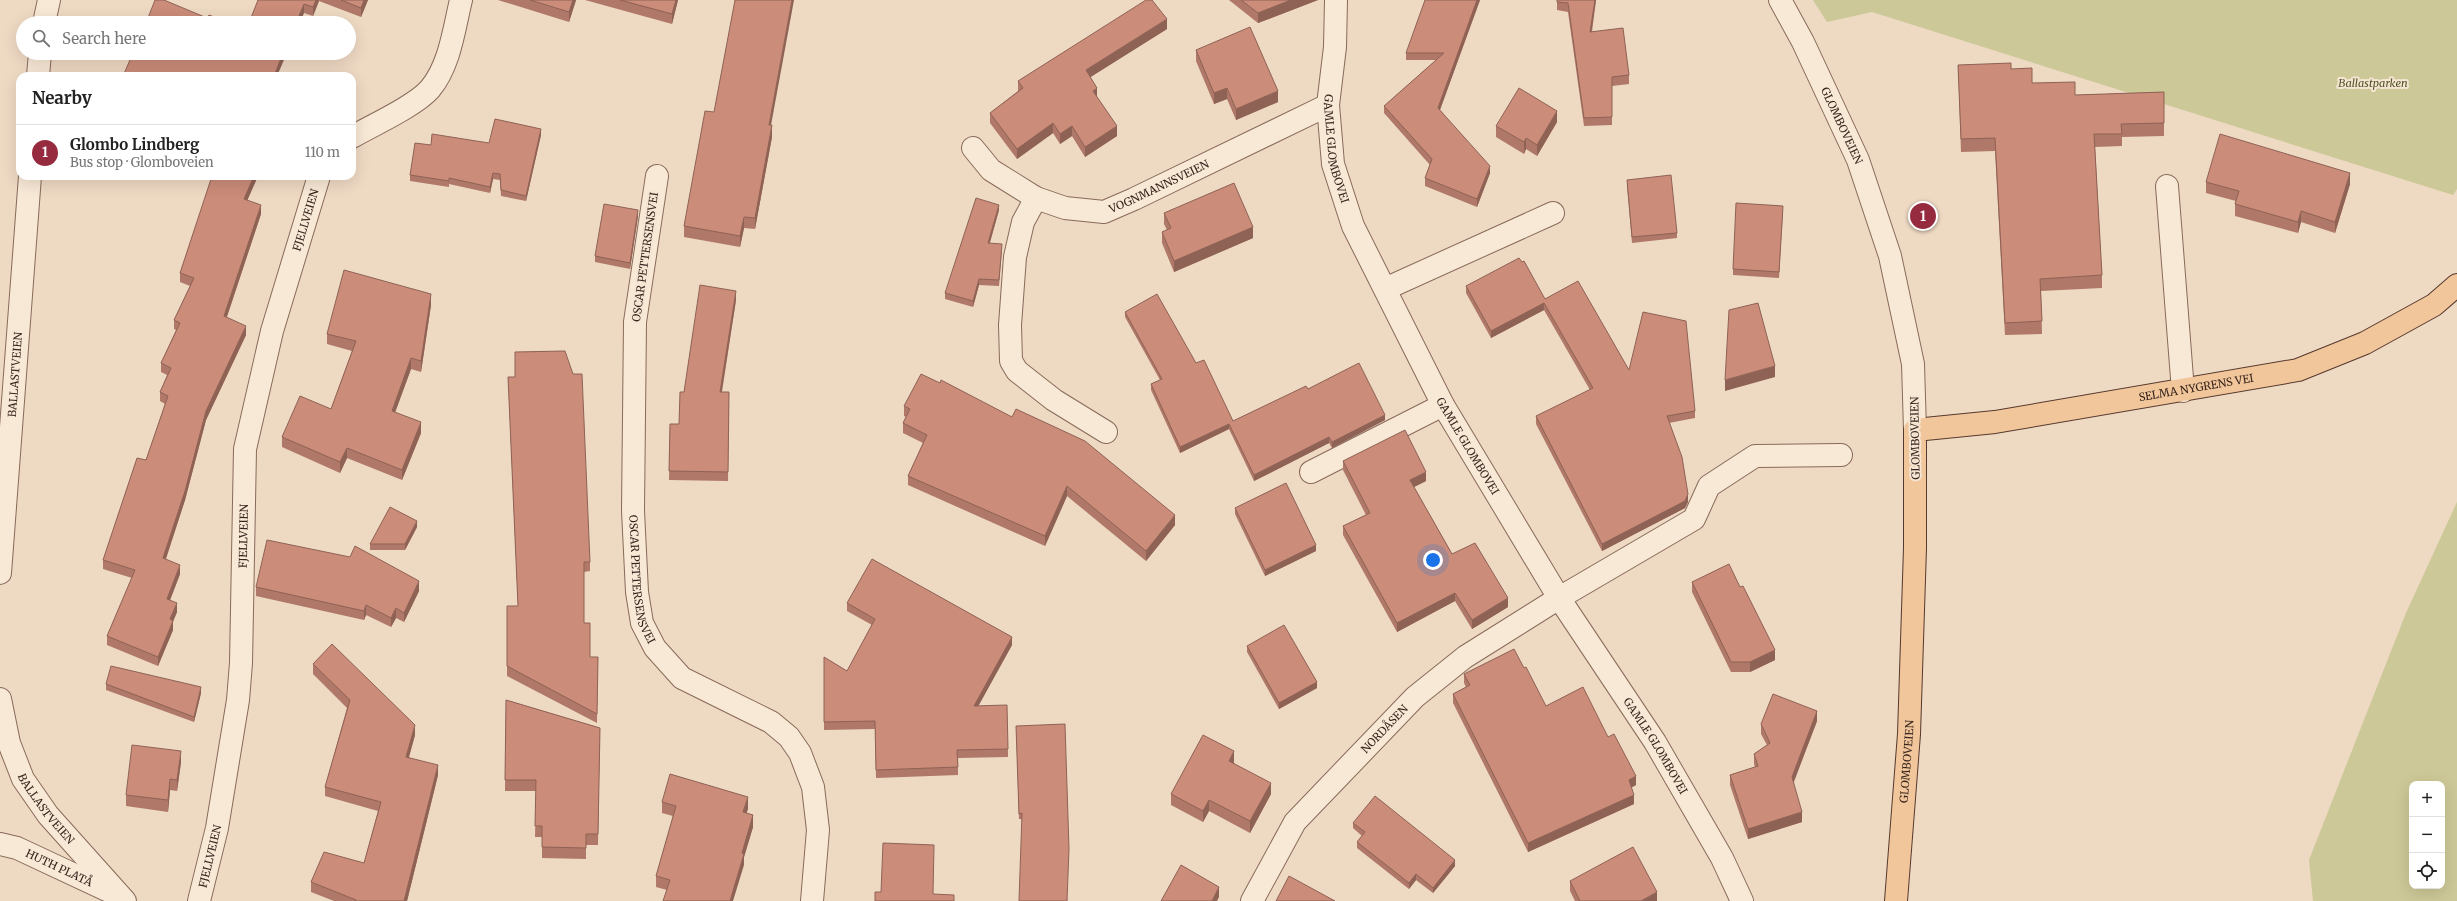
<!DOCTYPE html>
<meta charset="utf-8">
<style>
:root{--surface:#fff;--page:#f6f6f6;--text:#222;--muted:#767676;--line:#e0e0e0;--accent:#962b3f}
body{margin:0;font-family:Merriweather,serif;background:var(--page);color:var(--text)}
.controls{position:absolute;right:12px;bottom:12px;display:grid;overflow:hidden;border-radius:8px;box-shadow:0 4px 16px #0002}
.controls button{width:36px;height:36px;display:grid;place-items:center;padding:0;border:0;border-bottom:1px solid var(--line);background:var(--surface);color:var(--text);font:20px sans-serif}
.you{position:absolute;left:1433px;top:560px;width:14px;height:14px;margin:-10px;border:3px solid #fff;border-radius:50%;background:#1a73e8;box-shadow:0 0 0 6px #1a73e833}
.badge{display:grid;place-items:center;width:26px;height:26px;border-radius:50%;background:var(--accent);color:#fff;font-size:13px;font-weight:700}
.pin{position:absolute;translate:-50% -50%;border:2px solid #fff;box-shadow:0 1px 4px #0006}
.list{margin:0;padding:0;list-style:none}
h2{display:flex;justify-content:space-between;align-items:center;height:52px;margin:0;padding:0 16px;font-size:17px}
h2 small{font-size:13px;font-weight:400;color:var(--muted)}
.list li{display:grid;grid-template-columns:26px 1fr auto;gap:12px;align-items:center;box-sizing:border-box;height:56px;padding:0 16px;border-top:1px solid var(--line)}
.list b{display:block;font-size:15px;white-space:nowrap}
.list p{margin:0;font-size:13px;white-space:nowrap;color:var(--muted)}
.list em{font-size:13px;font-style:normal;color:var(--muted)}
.icon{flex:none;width:22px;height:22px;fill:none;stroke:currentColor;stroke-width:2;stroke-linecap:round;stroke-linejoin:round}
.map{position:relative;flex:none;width:2457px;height:901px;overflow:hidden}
.search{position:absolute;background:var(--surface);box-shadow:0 4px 16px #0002;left:16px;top:16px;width:340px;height:44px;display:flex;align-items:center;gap:10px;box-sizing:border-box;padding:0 14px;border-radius:22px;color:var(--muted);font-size:15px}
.panel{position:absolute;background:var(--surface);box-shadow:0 4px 16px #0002;left:16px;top:72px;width:340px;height:108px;border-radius:12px}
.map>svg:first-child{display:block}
</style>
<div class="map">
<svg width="2457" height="901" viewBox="0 0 2457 901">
<rect width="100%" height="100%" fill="#eed9c3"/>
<g fill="#ccc897" fill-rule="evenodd">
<polygon points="1813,0 2457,0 2457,189 2453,195 1872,12 1827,22"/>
<path d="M2457 502V901H2313L2309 860 2406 613ZM2412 784H2442V886H2412Z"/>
</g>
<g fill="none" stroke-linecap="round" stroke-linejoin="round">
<defs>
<g id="minor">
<path id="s1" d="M1336 0 1335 47 1328 105 1333 164 1353 226 1443 405 1559 598 1655 742 1722 858 1742 901"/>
<path id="s2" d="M1780 0 1803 42 1858 160 1890 256 1913 364 1915 430"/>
<polyline points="44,23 49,0"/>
<polyline points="38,76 40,53"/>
<path d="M352 137C373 125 415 106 430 89 450 65 454 29 461 0"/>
<path id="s3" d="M973 148 991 170 1036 198 1065 208 1104 212 1134 199 1328 105"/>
<path id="s4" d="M657 176 635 322 633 511 637 592 642 623 655 648 682 678 771 722 789 737 800 753 813 787 818 830 812 901"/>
<polyline points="2167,186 2183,391"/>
<polyline points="1036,198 1023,222 1015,257 1010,325 1011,361 1017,371 1054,400 1106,432"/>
<polyline points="1385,289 1553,213"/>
<polyline points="1311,472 1443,405"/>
<path id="s5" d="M0 573 30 176"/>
<path id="s6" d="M0 699 9 743 23 779 48 815 125 901"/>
<path id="s7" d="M0 844 17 848 111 892"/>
<path id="s8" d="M199 901 217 828 238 700 241 663 245 449 272 331 319 176"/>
<path id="s9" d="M1252 901 1295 822 1415 697 1465 657 1559 598 1694 519 1709 486 1755 456 1841 455"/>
</g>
<g id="major">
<path id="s10" d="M1896 901 1909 734 1915 548V430L1995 422 2298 370 2365 343 2434 305 2457 285"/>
</g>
</defs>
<use href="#minor" stroke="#886a5a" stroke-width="24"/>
<use href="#major" stroke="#56392e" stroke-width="24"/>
<use href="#minor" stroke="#f8e8d6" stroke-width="22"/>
<use href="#major" stroke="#f1c69b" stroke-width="22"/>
</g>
<g fill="#af7868">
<polygon points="258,0 368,0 361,17 319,1 313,16 304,13"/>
<polygon points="498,0 576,0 569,22"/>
<polygon points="585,0 678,0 672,24"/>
<polygon points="1229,0 1318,0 1258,23"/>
<polygon points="1480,0 1440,110 1490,173 1477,207 1425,186 1425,178 1430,165 1384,113 1384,106 1436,60 1406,60 1406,53"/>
<polygon points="1557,0 1596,0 1592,32 1629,75 1629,84 1612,86 1612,125 1584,126 1568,12 1557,10"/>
<polygon points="1167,29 1090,77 1097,97 1117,136 1085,157 1072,136 1060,144 1053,133 1017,159 990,123 990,113 1018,91 1018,81"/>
<polygon points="1196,50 1278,102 1236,120 1227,99 1214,104 1196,61"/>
<polygon points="1958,65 2011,69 2032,83 2075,95 2164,92 2164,136 2122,137 2122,146 2095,147 2102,275 2102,288 2041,291 2042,334 2005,335 1995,151 1961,152"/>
<polygon points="714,112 771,125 772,137 755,229 744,228 740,247 684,237 684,226"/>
<polygon points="1557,122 1537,156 1526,149 1524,154 1496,137 1496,126"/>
<polygon points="541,135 526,201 501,196 500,180 493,179 490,193 449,184 449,187 410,181 410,175 431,145 489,143"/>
<polygon points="206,176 258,176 247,200 261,214 227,317 246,335 206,420 185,500 166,559 180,574 170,600 177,612 173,621 173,630 158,666 107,645 107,636 132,578 103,569 103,560 146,460 165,404 160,401 160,392 167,375 161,372 161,363 176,330 174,329 174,320 190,286 180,282 180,273 212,178"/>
<polygon points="1627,180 1677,233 1677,238 1632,243 1627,185"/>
<polygon points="2206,182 2350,184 2335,233 2301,222 2298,233 2235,216 2235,204 2236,201 2206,193"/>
<polygon points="999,210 990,243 1002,249 999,286 979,285 973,307 945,299 945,293"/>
<polygon points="1783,211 1779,278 1733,275 1733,269"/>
<polygon points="1164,213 1253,238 1174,272 1162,243 1162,232 1167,230 1164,224"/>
<polygon points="638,216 630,269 595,262 595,256"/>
<polygon points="1466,286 1545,299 1629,370 1695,411 1695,418 1669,423 1688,502 1685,508 1602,551 1536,424 1536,416 1590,390 1544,310 1491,338 1466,293"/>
<polygon points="736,300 722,392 729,392 728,481 669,480 670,424 679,424 684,392"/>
<polygon points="431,305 421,372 411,369 395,412 421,433 402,480 347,458 340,473 282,447 282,437 331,409 352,351 327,344 327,334"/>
<polygon points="1125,312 1196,363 1233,421 1308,389 1385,420 1332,448 1329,443 1254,481 1229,429 1180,453 1151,390 1151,384 1160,380 1125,317"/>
<polygon points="508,377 590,562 590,571 584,572 584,623 590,657 598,657 597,723 507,676 507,606 518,606"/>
<polygon points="904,406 1175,525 1146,561 1067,496 1045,546 908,485 908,476 923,443 903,433 903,423 906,417 904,416"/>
<polygon points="1343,461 1426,481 1414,487 1452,554 1508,607 1472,629 1455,601 1397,632 1343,535 1343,526 1366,515 1343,470"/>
<polygon points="1235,508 1316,551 1265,576 1235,514"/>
<polygon points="417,527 405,550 370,550 370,544"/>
<polygon points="1692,582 1740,587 1775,660 1750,672 1731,672 1692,592"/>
<polygon points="256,587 419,591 404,622 396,618 391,627 366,615 364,620 256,596"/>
<polygon points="847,603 1012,645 978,706 1008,749 1008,757 958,758 958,775 876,778 875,729 824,730 824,657 847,671 872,625 847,611"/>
<polygon points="1247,646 1317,688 1279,709 1247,652"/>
<polygon points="313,664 415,735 409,757 438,775 407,901 334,901 311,892 311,882 364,863 378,811 325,796 325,787 347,708 313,674"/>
<polygon points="1524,668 1546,706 1608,737 1636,785 1631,787 1634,804 1528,852 1453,703 1453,694 1466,687 1464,683 1464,674"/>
<polygon points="106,684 201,693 194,722 106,690"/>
<polygon points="506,700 600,728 598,845 586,845 586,859 542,858 542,837 535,837 536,791 505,791"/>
<polygon points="1817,721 1793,783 1802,822 1748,839 1730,785 1730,775 1755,767 1754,764 1754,754 1767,745 1761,734 1761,724"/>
<polygon points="1016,726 1068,901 1021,819 1019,819"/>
<polygon points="181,762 177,791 170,790 168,812 126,806 126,795"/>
<polygon points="1234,762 1234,763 1271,794 1250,833 1209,811 1203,822 1171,805 1171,794"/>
<polygon points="662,802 748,809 746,813 753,827 744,857 744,865 667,890 656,887 656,876 673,816 662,813"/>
<polygon points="1353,823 1455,866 1433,893 1416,880 1409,889 1357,848 1357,842 1362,836 1353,828"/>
<polygon points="1570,881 1657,901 1575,901 1570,891"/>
</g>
<g fill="#8e6255">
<polygon points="316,0 319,0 319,1 313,16 313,7"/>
<polygon points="364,0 368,0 361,17 361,8"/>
<polygon points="573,0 576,0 569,22 569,12"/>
<polygon points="676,0 678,0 672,24 672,14"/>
<polygon points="792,0 794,0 769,136 769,125"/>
<polygon points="1291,0 1318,0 1258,23 1258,13"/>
<polygon points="1477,0 1480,0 1438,115 1438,108"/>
<polygon points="1595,0 1596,0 1590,40 1590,32"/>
<polygon points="304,4 304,13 300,23 296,23"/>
<polygon points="1167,19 1167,29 1086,80 1086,70"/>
<polygon points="283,53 287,53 277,76 274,76"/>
<polygon points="1097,88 1097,98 1093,91"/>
<polygon points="1227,88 1227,99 1214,104 1214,93"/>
<polygon points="1278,91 1278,102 1236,120 1236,109"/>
<polygon points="1557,111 1557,122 1537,156 1537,145"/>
<polygon points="1053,123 1053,133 1017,159 1017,149"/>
<polygon points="772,125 772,137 755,229 755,218"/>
<polygon points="1072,126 1072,136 1060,144 1060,134"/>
<polygon points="1117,126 1117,136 1085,157 1085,147"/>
<polygon points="541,129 541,135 526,201 526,196"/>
<polygon points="1526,138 1526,149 1524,154 1524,142"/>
<polygon points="1490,166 1490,173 1477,207 1477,199"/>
<polygon points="493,173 493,179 490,193 490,187"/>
<polygon points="2350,173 2350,184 2335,233 2335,222"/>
<polygon points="254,176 258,176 244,208 244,199"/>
<polygon points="261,205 261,214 224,325 224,316"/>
<polygon points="999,205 999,210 988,248 988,243"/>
<polygon points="638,210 638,216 630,269 630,263"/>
<polygon points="2301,211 2301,222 2298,233 2298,222"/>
<polygon points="744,217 744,228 740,247 740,236"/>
<polygon points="1253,227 1253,238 1174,272 1174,261"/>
<polygon points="979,279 979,285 973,307 973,301"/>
<polygon points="736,291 736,300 720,401 720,392"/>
<polygon points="431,294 431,305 421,372 421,361"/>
<polygon points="1544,303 1544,310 1491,338 1491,331"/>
<polygon points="246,326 246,335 206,420 185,500 163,567 163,558 206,411"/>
<polygon points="411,358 411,369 392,421 392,411"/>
<polygon points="1775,366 1775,377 1725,391 1725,380"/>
<polygon points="1385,415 1385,420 1332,448 1332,442"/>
<polygon points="421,422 421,433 402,480 402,470"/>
<polygon points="1229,424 1229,429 1180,453 1180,447"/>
<polygon points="1329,437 1329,443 1254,481 1254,475"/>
<polygon points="347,448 347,458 340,473 340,462"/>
<polygon points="1426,472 1426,481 1410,489 1410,480"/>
<polygon points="1067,486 1067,496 1045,546 1045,536"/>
<polygon points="1688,494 1688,502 1685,508 1602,551 1602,544"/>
<polygon points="1175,515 1175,525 1146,561 1146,551"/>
<polygon points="417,521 417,527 405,550 405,544"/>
<polygon points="1316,545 1316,551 1265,576 1265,570"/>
<polygon points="180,565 180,574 167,608 167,599"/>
<polygon points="419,581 419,591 404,622 404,613"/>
<polygon points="1455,593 1455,601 1397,632 1397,623"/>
<polygon points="1508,598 1508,607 1472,629 1472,620"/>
<polygon points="177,603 177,612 170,629 170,619"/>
<polygon points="366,605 366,615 364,620 364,611"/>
<polygon points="396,608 396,618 391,627 391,618"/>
<polygon points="173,621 173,630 158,666 158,657"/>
<polygon points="1012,637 1012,645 974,714 974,706"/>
<polygon points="1775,650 1775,660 1750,672 1750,662"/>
<polygon points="1317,682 1317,688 1279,709 1279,703"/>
<polygon points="201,687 201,693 194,722 194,717"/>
<polygon points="1817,711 1817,721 1792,787 1792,777"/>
<polygon points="415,725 415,735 406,767 406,757"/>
<polygon points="181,751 181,762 177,791 177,780"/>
<polygon points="1234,751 1234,762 1229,772 1229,761"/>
<polygon points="438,765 438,775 407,901 404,901"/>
<polygon points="1636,776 1636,785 1629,789 1629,780"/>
<polygon points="170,779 170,790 168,812 168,800"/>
<polygon points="1271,783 1271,794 1250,833 1250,821"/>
<polygon points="1634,795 1634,804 1528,852 1528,843"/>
<polygon points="748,797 748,809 743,824 743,812"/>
<polygon points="1209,800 1209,811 1203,822 1203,811"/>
<polygon points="1802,812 1802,822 1748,839 1748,829"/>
<polygon points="753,815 753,827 744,857 744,865 733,901 730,901 742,853"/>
<polygon points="1455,860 1455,866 1433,893 1433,888"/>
<polygon points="1416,874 1416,880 1409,889 1409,883"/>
<polygon points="1219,887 1219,897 1217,901 1212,901"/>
<polygon points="1657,892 1657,901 1641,901"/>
</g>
<g fill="#cb8c79" stroke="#8e6255">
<polygon points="155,0 164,0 207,18 209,15 229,23 146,23"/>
<polygon points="258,0 316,0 313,7 304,4 296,23 249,23"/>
<polygon points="341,0 364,0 361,8"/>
<polygon points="530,0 573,0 569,12"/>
<polygon points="620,0 676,0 672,14"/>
<polygon points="735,0 792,0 769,125 772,125 755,218 744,217 740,236 684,226 705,111 714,112"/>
<polygon points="1146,0 1152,0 1167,19 1086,70 1097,88 1093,91 1117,126 1085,147 1072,126 1060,134 1053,123 1017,149 990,113 1023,88 1018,81"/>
<polygon points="1241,0 1291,0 1258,13"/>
<polygon points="1425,0 1477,0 1438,108 1490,166 1477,199 1425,178 1432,159 1384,106 1444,53 1406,53"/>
<polygon points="1557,0 1595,0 1590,32 1623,28 1629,75 1612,77 1612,117 1584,118 1568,3 1557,2"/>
<polygon points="1250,27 1278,91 1236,109 1227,88 1214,93 1196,50"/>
<polygon points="133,53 283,53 274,76 123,76"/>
<polygon points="2011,63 2011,69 2032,68 2032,83 2075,82 2075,95 2164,92 2164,123 2121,124 2122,134 2094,134 2102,275 2040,279 2042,321 2005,323 1995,138 1961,139 1958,65"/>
<polygon points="1519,88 1557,111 1537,145 1526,138 1524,142 1496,126"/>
<polygon points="495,119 541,129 526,196 501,190 500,174 493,173 490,187 449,178 449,181 410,175 415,143 431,145 432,134 489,143"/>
<polygon points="2220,134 2350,173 2335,222 2301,211 2298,222 2235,204 2239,191 2206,182"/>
<polygon points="1671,175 1677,233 1632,237 1627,180"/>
<polygon points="212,176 254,176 244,199 261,205 224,316 246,326 206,411 185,491 163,558 180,565 167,599 177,603 170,619 173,621 158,657 107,636 135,570 103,560 137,458 146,460 168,396 160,392 171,368 161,363 180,323 174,320 194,278 180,273"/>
<polygon points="1234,183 1253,227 1174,261 1162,232 1171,228 1164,213"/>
<polygon points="976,198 999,205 988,243 1002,244 999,280 979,279 973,301 945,293"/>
<polygon points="1736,203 1783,206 1779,272 1733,269"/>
<polygon points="604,204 638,210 630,263 595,256"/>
<polygon points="1519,258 1522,262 1524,261 1545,299 1578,281 1629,370 1643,312 1686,321 1695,411 1667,416 1682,457 1688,494 1685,501 1602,544 1536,416 1593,388 1544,303 1491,331 1466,286"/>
<polygon points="344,270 431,294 421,361 411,358 392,411 421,422 402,470 347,448 340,462 282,437 300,396 331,409 356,341 327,334"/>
<polygon points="700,285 736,291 720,392 729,392 728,472 669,471 670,424 679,424 680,392 684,392"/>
<polygon points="1157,294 1196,363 1204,360 1233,421 1306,386 1308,389 1359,363 1385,415 1332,442 1329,437 1254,475 1229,424 1180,447 1151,384 1162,379 1125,312"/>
<polygon points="1758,303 1775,366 1725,380 1729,310"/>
<polygon points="565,351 573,374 582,374 590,562 584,562 584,623 590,623 590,657 598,657 597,714 507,666 507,606 518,606 508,377 515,377 515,352"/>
<polygon points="921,374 940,383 941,380 1012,417 1016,409 1085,441 1175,515 1146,551 1067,486 1045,536 908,476 927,435 903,423 910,409 904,406"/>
<polygon points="1405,430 1426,472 1410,480 1452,554 1475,543 1508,598 1472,620 1455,593 1397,623 1343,526 1370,513 1343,461"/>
<polygon points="1286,483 1316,545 1265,570 1235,508"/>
<polygon points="390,507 417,521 405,544 370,544"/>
<polygon points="267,540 350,557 355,546 419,581 404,613 396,608 391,618 366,605 364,611 256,587"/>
<polygon points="872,559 1012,637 974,706 1007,705 1008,749 957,750 958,767 876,770 875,721 824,722 824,657 847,671 875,619 847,603"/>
<polygon points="1729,564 1740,587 1743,586 1775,650 1750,662 1731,662 1692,582"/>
<polygon points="1284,625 1317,682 1279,703 1247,646"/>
<polygon points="332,644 415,725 406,757 438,765 404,901 356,901 356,900 311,882 324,852 364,863 381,802 325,787 350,700 313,664"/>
<polygon points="1514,649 1524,668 1526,667 1546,706 1583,687 1608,737 1614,734 1636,776 1629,780 1634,795 1528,843 1453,694 1470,685 1464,674"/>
<polygon points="111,666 201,687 194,717 106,684"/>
<polygon points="1773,694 1817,711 1792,777 1802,812 1748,829 1730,775 1758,766 1754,754 1770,743 1761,724"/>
<polygon points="506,700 600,728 598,834 586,834 586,848 542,847 542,826 535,826 536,780 505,780"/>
<polygon points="1065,724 1069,849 1067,901 1019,901 1022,813 1019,814 1016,726"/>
<polygon points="1203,735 1234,751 1229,761 1271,783 1250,821 1209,800 1203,811 1171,794"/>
<polygon points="132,745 181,751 177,780 170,779 168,800 126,795"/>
<polygon points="670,774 748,797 743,812 753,815 742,853 744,854 730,901 663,901 670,880 656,876 676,806 662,802"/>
<polygon points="1375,796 1455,860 1433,888 1416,874 1409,883 1357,842 1365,832 1353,823"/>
<polygon points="883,843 934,845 933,894 954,895 954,901 875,901 875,892 881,892"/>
<polygon points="1633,847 1657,892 1641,901 1580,901 1570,881"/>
<polygon points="1181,865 1219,887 1212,901 1161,901"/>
<polygon points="1289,876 1335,901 1276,901"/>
</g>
<g text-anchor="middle" stroke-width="4" stroke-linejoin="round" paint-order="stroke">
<g font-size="11" font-style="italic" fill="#515425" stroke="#f5e5d3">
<text x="2373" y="87">Ballastparken</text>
</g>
<g font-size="11" fill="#38261e" stroke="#f5e5d3">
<text dy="4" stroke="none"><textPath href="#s2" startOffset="140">GLOMBOVEIEN</textPath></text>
<text dy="4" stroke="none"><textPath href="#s1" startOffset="150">GAMLE GLOMBOVEI</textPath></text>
<text dy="4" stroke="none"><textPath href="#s3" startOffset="212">VOGNMANNSVEIEN</textPath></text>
<text dy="4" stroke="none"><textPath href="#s8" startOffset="693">FJELLVEIEN</textPath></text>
<text transform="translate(645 257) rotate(-82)" y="4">OSCAR PETTERSENSVEI</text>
<text dy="4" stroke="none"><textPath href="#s5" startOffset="199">BALLASTVEIEN</textPath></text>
<text dy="4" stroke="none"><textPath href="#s10" startOffset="756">SELMA NYGRENS VEI</textPath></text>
<text transform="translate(1915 438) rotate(-91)" y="4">GLOMBOVEIEN</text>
<text dy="4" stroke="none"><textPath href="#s1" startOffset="478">GAMLE GLOMBOVEI</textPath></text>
<text dy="4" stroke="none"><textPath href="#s8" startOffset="369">FJELLVEIEN</textPath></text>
<text dy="4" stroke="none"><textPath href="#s4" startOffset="406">OSCAR PETTERSENSVEI</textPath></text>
<text dy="4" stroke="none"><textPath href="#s9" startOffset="219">NORDÅSEN</textPath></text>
<text dy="4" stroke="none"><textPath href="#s1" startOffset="832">GAMLE GLOMBOVEI</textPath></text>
<text dy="4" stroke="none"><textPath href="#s10" startOffset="140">GLOMBOVEIEN</textPath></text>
<text dy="4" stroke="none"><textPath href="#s6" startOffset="121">BALLASTVEIEN</textPath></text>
<text dy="4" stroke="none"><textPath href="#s8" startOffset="46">FJELLVEIEN</textPath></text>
<text dy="4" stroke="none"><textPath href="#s7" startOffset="64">HUTH PLATÅ</textPath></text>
</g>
</g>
</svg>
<div class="controls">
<button>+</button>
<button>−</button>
<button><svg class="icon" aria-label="locate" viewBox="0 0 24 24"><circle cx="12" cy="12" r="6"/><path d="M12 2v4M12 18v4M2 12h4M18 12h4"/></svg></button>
</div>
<div class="you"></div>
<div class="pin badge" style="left:1923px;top:216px">1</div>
<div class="search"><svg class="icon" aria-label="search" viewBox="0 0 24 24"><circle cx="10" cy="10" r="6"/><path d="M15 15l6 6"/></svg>Search here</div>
<section class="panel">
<h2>Nearby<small></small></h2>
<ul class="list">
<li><span class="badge">1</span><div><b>Glombo Lindberg</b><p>Bus stop · Glomboveien</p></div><em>110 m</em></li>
</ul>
</section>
</div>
